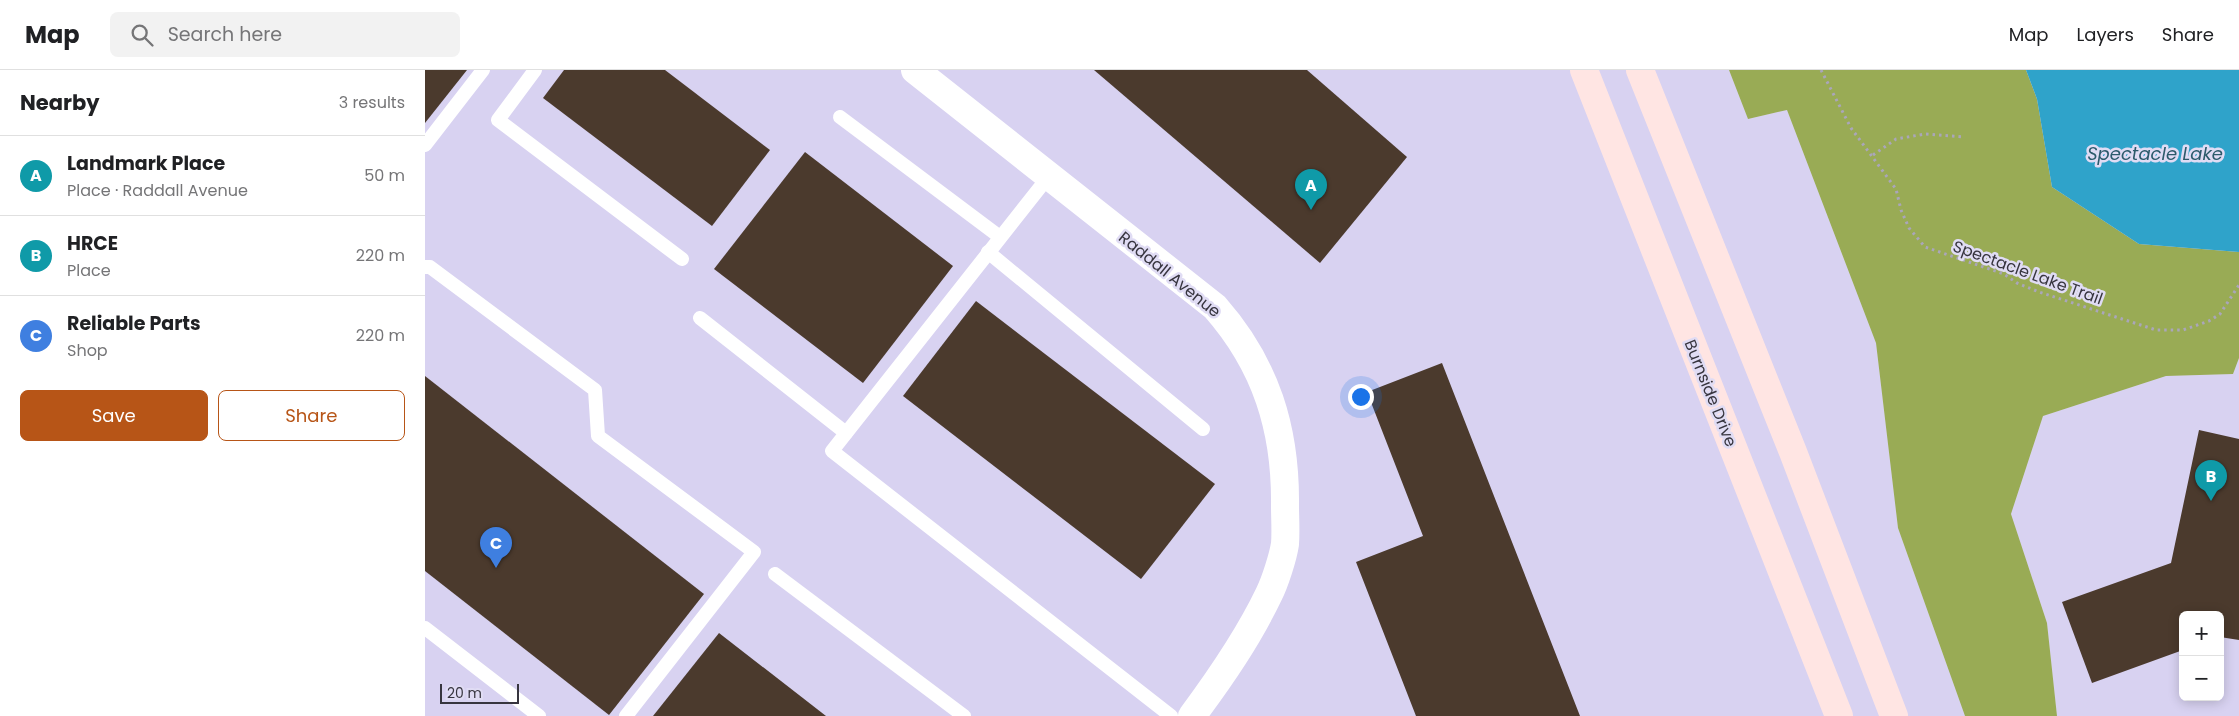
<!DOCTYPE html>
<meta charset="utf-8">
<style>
:root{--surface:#fff;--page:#f2f2f2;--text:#202124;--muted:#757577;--line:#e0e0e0;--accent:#b75517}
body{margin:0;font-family:Poppins,sans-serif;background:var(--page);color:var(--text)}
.controls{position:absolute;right:15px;bottom:15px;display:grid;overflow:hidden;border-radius:8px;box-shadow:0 2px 12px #0003}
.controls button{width:45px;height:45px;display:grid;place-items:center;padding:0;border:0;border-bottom:1px solid var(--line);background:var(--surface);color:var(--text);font:25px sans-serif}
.scale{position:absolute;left:15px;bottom:12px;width:79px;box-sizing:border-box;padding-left:5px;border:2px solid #37353f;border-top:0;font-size:14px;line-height:18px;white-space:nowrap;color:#37353f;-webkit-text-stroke:4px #e0dcf4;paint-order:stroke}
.you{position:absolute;left:935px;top:326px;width:18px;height:18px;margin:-12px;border:4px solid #fff;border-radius:50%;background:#1a73e8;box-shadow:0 0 0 8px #1a73e833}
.badge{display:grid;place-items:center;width:32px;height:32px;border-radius:50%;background:var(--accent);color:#fff;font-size:16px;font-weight:700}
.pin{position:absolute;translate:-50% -41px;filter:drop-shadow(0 1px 2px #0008)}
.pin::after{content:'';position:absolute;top:26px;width:18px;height:15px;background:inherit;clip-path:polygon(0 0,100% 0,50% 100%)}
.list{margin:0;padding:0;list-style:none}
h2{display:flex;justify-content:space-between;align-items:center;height:65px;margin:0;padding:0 20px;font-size:21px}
h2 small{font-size:16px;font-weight:400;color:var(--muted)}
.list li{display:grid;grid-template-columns:32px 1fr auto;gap:15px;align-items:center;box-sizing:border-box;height:80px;padding:0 20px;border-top:1px solid var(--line)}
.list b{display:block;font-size:19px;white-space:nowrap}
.list p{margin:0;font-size:16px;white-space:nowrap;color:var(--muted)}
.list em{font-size:16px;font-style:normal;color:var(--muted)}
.actions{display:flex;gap:10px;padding:15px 20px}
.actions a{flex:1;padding:11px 0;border:1px solid var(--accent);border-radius:8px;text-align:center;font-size:18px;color:var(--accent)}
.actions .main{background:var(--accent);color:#fff}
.icon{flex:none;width:28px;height:28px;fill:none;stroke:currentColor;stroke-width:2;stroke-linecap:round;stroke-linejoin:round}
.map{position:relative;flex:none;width:1814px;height:646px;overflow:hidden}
header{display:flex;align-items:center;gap:30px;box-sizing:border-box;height:70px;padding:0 25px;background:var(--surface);border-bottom:1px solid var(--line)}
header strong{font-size:24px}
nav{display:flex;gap:28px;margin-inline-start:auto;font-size:18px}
.search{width:350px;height:45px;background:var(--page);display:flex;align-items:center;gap:12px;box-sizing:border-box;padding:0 18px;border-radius:8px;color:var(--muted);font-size:19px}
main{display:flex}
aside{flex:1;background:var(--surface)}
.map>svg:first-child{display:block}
</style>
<header>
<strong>Map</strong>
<div class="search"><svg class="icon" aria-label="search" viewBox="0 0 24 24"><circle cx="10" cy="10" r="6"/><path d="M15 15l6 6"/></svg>Search here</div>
<nav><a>Map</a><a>Layers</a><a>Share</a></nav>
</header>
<main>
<aside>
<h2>Nearby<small>3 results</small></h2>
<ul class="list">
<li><span class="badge" style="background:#0f9aa8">A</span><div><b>Landmark Place</b><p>Place · Raddall Avenue</p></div><em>50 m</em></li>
<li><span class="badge" style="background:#0f9aa8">B</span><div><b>HRCE</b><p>Place</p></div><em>220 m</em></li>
<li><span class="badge" style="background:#3f7fe0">C</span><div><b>Reliable Parts</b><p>Shop</p></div><em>220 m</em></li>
</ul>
<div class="actions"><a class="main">Save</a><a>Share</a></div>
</aside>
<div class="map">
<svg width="1814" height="646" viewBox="0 0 1814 646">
<rect width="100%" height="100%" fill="#e0dcf4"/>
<g fill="#d8d2f1" fill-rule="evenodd">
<polygon points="0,0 1304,0 1323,49 1362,40 1451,273 1473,458 1540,646 0,646"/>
<path d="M1814 288V646H1632L1622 553 1586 444 1618 346 1741 306 1808 304ZM1758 545H1795V627H1758Z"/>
</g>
<polygon fill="#99ab55" points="1304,0 1601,0 1612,29 1627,117 1714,174 1814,182 1814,288 1808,304 1741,306 1618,346 1586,444 1622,553 1632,646 1540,646 1473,458 1451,273 1362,40 1323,49"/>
<polygon fill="#2fa3ca" points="1601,0 1814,0 1814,182 1714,174 1627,117 1612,29"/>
<g fill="#4b3a2d">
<polygon points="0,0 42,0 0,53"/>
<polygon points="139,0 240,0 345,80 287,156 118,28"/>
<polygon points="669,0 882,0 982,87 895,193"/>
<polygon points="380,82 528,196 438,313 289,199"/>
<polygon points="551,231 790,414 716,509 478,326"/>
<polygon points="1017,293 1155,646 991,646 931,492 998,466 942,322"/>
<polygon points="0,306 279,524 184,645 0,501"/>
<polygon points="1774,360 1814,369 1814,570 1795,567 1795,545 1758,545 1758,580 1667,613 1637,532 1746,493"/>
<polygon points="294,563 401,646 228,646"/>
</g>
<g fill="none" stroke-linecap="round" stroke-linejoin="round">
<g stroke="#aaa6ba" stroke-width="3" stroke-dasharray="2.5 4" stroke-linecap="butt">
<polyline points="1396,0 1426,58 1471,119 1476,140 1484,158 1500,177 1579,204 1592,213 1614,222 1731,260 1758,260 1784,251 1795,244 1814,215"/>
<polyline points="1448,85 1471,69 1500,64 1540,67"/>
</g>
<g stroke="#fff" stroke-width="14">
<polyline points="110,0 73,50 257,189"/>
<polyline points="415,47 575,167"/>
<polyline points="0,75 58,0"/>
<polyline points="624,106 407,381 746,646"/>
<polyline points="563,182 778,359"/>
<polyline points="0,197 5,197 170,320 173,366 329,482 201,646"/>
<polyline points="275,248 421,363"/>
<polyline points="350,504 539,646"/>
<polyline points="0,558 114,646"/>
</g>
<path stroke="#fff" stroke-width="28" d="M490 0 790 237C841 295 861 359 860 436 860 448 861 461 860 474 858 487 850 512 844 524 823 568 796 607 767 646"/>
<g stroke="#ffe5e3" stroke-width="28">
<polyline points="1159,0 1414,646"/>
<polyline points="1215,0 1368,382 1469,646"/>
</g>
</g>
<g text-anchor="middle" stroke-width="5" stroke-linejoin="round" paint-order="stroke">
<g font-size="16" fill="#37353f" stroke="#e0dcf4">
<text transform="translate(1603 202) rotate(20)" y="6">Spectacle Lake Trail</text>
<text transform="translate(745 204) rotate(39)" y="6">Raddall Avenue</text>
<text transform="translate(1286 323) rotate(68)" y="6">Burnside Drive</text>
</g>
<g font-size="18" font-style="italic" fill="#2c5a6b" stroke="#e0dcf4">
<text x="1730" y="90">Spectacle Lake</text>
</g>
</g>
</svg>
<div class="controls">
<button>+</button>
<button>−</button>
</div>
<div class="scale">20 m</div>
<div class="you"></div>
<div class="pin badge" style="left:886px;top:140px;background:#0f9aa8">A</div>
<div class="pin badge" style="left:1786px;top:431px;background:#0f9aa8">B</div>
<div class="pin badge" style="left:71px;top:498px;background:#3f7fe0">C</div>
</div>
</main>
